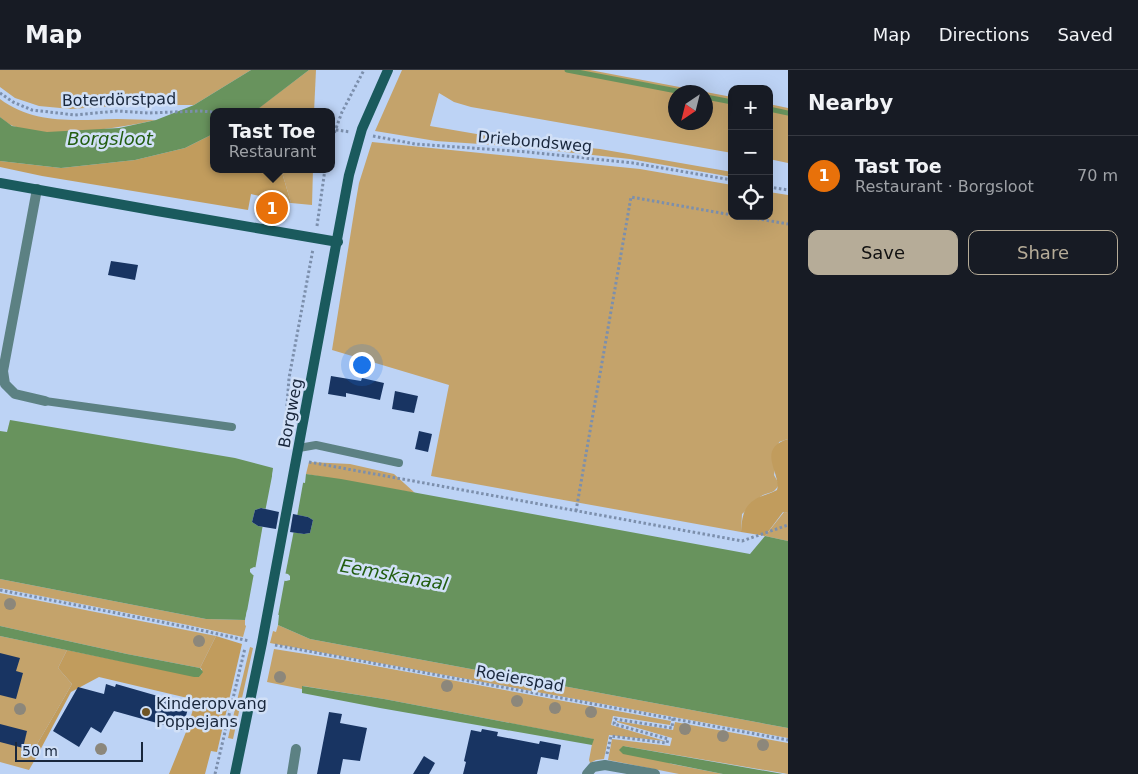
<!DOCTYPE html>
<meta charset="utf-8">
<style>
:root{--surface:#171b24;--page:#20242c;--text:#f1f3f6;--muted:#9ea1a6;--line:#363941;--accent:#b6ac98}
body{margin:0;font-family:"DejaVu Sans",sans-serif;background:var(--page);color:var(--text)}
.controls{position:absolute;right:15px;top:15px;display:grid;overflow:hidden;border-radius:10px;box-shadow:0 5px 20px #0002}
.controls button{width:45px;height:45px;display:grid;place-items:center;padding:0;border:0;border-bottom:1px solid var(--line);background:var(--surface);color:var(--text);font:25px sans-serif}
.compass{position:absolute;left:668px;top:15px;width:45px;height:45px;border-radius:50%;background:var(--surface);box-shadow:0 5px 20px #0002;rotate:215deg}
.scale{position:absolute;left:15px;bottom:12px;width:128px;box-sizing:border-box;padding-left:5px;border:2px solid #19273c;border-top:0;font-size:14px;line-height:18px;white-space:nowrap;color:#19273c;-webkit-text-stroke:4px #d1e0f7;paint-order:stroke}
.you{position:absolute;left:361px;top:294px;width:18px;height:18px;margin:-12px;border:4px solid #fff;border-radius:50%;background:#1a73e8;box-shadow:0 0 0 8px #1a73e833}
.badge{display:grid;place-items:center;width:32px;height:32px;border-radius:50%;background:var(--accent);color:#fff;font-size:16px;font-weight:700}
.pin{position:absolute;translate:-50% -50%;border:2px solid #fff;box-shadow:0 1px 5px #0006}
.popup{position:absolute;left:210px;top:38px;width:125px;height:65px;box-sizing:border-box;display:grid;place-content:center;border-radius:10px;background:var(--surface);filter:drop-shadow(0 1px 4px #0005);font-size:16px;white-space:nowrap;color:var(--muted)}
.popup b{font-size:19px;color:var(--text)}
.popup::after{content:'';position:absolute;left:50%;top:100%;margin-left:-10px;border:10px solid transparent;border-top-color:var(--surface)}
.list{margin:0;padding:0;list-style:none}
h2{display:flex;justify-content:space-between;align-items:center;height:65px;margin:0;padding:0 20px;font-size:21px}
h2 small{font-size:16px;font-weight:400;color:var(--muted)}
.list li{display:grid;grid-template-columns:32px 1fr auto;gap:15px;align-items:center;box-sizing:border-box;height:80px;padding:0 20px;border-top:1px solid var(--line)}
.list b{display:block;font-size:19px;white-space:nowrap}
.list p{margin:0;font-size:16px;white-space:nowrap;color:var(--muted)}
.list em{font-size:16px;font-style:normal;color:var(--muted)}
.actions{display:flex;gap:10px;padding:15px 20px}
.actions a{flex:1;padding:11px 0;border:1px solid var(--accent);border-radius:10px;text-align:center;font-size:18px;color:var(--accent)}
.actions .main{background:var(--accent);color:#111}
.icon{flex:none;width:28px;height:28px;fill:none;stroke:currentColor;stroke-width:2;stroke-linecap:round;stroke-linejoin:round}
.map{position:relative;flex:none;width:788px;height:704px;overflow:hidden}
header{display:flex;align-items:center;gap:30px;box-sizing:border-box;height:70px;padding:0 25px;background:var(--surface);border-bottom:1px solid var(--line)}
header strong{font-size:24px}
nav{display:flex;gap:28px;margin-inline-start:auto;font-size:18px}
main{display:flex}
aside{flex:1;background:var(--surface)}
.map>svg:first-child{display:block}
</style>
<header>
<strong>Map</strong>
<nav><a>Map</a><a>Directions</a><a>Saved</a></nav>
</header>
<main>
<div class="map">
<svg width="788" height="704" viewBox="0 0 788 704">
<rect width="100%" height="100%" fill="#bdd3f5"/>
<g fill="#c4a36b" fill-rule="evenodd">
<polygon points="0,0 251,0 194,35 129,35 71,39 39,36 15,28 0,17"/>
<polygon points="309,0 316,0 314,42 267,42 256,40"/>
<path d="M402 0H590L732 27V83L471 37 454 32 439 23 430 56 518 71 600 79 732 102V107L630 89 509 76 436 71 375 61ZM676 22H706V52H676Z"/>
<path d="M0 29C35 55 76 50 117 49 130 49 143 50 156 50 119 58 49 70 13 56 8 54 4 50 0 47Z"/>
<polygon points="769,34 788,38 788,93 769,89"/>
<path d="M372 72 640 99 732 115V146H769V122L788 125V369L779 372 774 405 779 414C775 423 771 422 763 425 756 429 748 439 742 444L741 462 431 406 449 315 332 280 356 130 359 113Z"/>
<polygon points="281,99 313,99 312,135 291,133"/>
<polygon points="309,392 350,394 394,404 415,423 306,404"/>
<polygon points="784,442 788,443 788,471 765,466"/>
<polygon points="0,509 206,549 245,550 245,555 246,556 243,567 188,555 0,518"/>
<polygon points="0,523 216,566 200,598 127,584 0,556"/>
<polygon points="278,555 310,569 788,658 788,668 270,573 273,561 276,562"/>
<polygon points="0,566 67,580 58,598 72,614 36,676 37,686 29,700 0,692"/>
<polygon points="250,577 253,578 233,669 228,668"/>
<polygon points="274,579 343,590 671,651 670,655 613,646 611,655 665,671 609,665 604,689 596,690 590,693 589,690 593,669 384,629 303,616 302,619 267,612"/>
<polygon points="617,651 673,660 675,652 788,673 788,704 623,676 672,694 723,704 679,704 608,690 612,669 670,676 672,668 617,652"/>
</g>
<g fill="#c19c5d">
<polygon points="213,64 213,99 281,99 291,133 251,124 248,140 42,106 0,97 0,91 61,98 135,90 185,78"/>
<path d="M788 369V443L783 442 765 466 741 462C742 445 744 433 762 426 767 424 771 423 777 420 782 405 755 379 788 369Z"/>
<polygon points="216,566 242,574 217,682 211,681 205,704 169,704 186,662 196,630 99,607 71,622 37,686 36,676 72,614 58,598 67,580 199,607 202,599 200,598"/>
</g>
<g fill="#68935d" fill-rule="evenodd">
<polygon points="251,0 309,0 254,42 213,42 213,64 185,78 135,90 61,98 0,91 0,47 12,56 47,62 119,58 156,50 194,35"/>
<path d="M10 350 235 388 273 398 272 406 305 413 306 404 341 409 750 484 765 466 788 471V658L310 569 278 555 279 545 247 540 245 550 206 549 0 509V361L7 362ZM261 438 308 447 313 450 310 463 304 464 258 456 252 452 255 440ZM254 497 288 504 290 506V510L286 511 253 505 250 502V499Z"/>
<polygon points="0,556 127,584 200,598 203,602 199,607 194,607 0,566"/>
<polygon points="302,616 384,629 594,669 592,675 380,638 302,623"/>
<polygon points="623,676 783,704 723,704 623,684 619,680"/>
</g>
<g fill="#bdd3f5">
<polygon points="274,396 275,398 275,404 303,410 305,402 297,447 265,442"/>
<polygon points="263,454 294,460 285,506 255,500"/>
<polygon points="254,503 285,508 276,557 276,548 249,543 247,551 245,552"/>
</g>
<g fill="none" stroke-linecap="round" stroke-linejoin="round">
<g stroke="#68935d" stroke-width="5">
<polyline points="567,0 682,22"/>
<polyline points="706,27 732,32"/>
<polyline points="769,39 788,43"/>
</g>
</g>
<g fill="#183462">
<polygon points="111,191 138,195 135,210 108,205"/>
<polygon points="331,306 361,311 362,308 384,313 380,330 346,323 346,327 328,324"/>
<polygon points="395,321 418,326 414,343 392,339"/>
<polygon points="419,361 432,364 428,382 415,379"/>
<polygon points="261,438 279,442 276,459 258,456 252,452 255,440"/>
<polygon points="293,444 308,447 313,450 310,463 304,464 290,462"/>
<polygon points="0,583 20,588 16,601 23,603 16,629 0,625"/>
<polygon points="106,614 115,617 116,614 189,635 182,660 114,641 101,663 91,657 79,677 53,661 78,617 104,624"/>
<polygon points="329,642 342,644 340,653 367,658 360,691 343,689 340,704 317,704"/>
<polygon points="0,654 27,661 23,678 0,672"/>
<polygon points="482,659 498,662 497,666 539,674 540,671 561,675 558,690 541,687 537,704 463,704 466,692 464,691 471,660 481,662"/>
<polygon points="424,686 435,693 429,704 413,704"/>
</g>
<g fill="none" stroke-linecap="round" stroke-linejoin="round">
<g stroke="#7c8fac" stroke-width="3" stroke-dasharray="2.5 2.5" stroke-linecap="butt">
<polyline points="0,23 13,32 32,40 75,45 117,41 148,43 200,41 213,42"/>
<polyline points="331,59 350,62"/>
<polyline points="373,66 415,74 528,82 633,93 732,110"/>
<polyline points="331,72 342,42 364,0"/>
<polyline points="769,117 788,120"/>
<polyline points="742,146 788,154"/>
<polyline points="317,156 325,99"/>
<polyline points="284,376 289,308 313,179"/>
<polyline points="309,392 742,471 788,455"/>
<polyline points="576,441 631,127 732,145"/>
<polyline points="0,520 187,557 249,571"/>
<polyline points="275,575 788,670"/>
<polyline points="607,684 611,666 667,673 668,669 614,654 615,649 672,658 673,648"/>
<polyline points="215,704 245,578"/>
</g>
<g stroke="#5c8183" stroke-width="8">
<polyline points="45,331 232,357"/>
<polyline points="299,378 316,375 399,393"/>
</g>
<g stroke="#5c8183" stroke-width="10">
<polyline points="37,119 3,301 5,314 15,324 45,331"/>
<polyline points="292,704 296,679"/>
<polyline points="587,704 593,697 605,695 655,704"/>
</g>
<g stroke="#1a5a5d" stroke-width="10">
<polyline points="0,113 157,141 338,172"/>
<polyline points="235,704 262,573 349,105 362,59 388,0"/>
</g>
</g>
<g fill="#8c877b">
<circle cx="10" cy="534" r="6"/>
<circle cx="199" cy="571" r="6"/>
<circle cx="280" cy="607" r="6"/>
<circle cx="447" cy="616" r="6"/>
<circle cx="517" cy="631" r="6"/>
<circle cx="555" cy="638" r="6"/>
<circle cx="20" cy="639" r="6"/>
<circle cx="591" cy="642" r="6"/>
<circle cx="685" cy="659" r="6"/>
<circle cx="723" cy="666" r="6"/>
<circle cx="763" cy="675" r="6"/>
<circle cx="101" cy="679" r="6"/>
</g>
<circle fill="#6f5526" stroke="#d1e0f7" stroke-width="2" cx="146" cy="642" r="5"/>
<g text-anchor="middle" stroke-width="5" stroke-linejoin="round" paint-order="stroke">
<g font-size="16" fill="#19273c" stroke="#d1e0f7">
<text transform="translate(119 29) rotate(-1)" y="6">Boterdörstpad</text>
<text transform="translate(535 71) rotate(5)" y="6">Driebondsweg</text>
<text transform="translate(290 343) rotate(-79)" y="6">Borgweg</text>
<text transform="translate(520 608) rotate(10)" y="6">Roeierspad</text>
</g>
<g font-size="16" fill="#19273c" stroke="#d1e0f7" text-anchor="start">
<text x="156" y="639">Kinderopvang<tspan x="156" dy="18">Poppejans</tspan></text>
</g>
<g font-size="18" font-style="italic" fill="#225d11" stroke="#d1e0f7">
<text x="110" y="75">Borgsloot</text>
<text transform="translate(394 505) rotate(10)" y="6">Eemskanaal</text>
</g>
</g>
</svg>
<div class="controls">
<button>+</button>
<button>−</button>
<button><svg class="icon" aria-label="locate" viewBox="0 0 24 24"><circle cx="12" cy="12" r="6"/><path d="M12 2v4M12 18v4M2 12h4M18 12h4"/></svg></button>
</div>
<svg class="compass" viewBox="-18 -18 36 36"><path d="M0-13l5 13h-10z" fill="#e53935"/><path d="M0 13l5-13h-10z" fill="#9ea1a6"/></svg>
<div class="scale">50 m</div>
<div class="you"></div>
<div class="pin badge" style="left:272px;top:138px;background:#e8710a">1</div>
<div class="popup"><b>Tast Toe</b>Restaurant</div>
</div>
<aside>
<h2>Nearby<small></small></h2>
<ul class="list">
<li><span class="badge" style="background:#e8710a">1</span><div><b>Tast Toe</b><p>Restaurant · Borgsloot</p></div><em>70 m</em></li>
</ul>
<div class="actions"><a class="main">Save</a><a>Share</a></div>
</aside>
</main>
